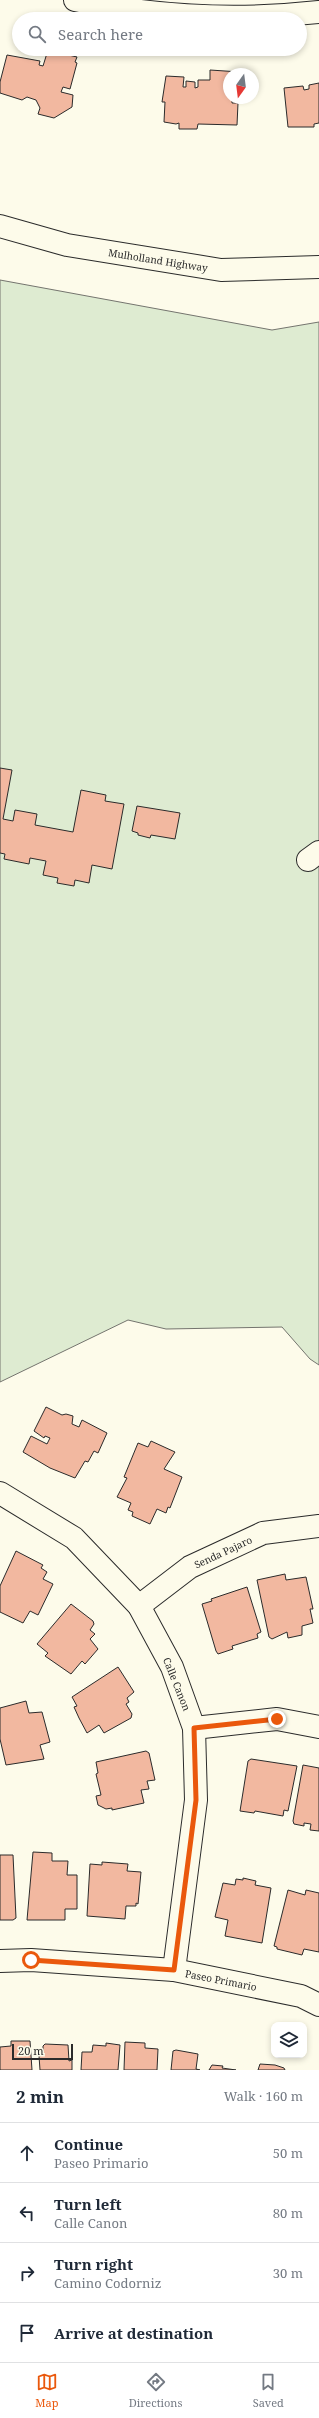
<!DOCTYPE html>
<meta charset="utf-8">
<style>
:root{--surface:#fff;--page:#f6f6f7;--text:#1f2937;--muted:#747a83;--line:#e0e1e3;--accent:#ea580c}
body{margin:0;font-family:"Noto Serif",serif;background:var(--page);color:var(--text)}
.controls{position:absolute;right:12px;bottom:12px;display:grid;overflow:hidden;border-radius:8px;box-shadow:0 2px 6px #0003}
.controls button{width:36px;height:36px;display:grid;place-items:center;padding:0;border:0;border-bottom:1px solid var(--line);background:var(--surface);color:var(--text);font:20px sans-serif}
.compass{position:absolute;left:223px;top:68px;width:36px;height:36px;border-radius:50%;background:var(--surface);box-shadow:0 2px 6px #0003;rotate:194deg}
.scale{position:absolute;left:12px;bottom:10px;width:61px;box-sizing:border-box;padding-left:4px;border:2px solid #2b2b2b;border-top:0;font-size:11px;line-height:14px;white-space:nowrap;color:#2b2b2b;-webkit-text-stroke:3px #fdfbea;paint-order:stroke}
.stop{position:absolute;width:12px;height:12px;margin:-9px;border:3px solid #ea580c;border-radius:50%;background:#fff}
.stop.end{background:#ea580c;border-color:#fff;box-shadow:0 1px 4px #0008}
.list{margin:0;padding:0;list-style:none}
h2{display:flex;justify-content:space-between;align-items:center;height:52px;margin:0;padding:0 16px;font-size:17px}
h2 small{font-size:13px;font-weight:400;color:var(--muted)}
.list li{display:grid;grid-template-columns:26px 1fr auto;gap:12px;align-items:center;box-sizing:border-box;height:60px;padding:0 16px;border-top:1px solid var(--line)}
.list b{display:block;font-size:15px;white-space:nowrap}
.list p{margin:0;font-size:13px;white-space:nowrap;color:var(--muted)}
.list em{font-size:13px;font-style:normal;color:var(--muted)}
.icon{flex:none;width:22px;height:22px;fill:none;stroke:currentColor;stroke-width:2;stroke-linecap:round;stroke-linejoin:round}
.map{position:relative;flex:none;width:319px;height:2070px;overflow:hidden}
.search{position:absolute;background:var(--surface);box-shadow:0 2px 6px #0003;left:12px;right:12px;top:12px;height:44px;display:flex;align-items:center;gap:10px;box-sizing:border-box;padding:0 14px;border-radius:22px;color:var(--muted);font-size:15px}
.sheet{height:292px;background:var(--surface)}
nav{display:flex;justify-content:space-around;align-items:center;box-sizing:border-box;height:56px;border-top:1px solid var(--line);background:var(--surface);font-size:11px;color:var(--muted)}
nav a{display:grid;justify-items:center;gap:2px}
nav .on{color:var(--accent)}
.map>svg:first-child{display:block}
</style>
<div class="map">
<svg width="319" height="2070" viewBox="0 0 319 2070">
<rect width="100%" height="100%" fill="#fdfbea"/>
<polygon fill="#deebd1" stroke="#74746e" points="0,280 272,330 319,322 319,1365 310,1359 282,1327 166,1329 128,1320 0,1382"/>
<g fill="#f2b8a0" stroke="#2b2b2b">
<polygon points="48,50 77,57 75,62 77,63 70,89 63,87 61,92 73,95 72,107 54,118 38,114 40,108 36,100 27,97 22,100 0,93 0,82 7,55 40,61 39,65 43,66"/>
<polygon points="210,70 240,72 240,74 229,74 229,98 232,98 232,103 238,103 237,125 198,124 197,129 179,129 179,123 176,124 164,122 165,102 162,102 166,76 184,77 183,87 186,87 186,81 195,82 195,88 198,87 198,80 210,80"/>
<polygon points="319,83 319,123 314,124 314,127 288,127 284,88 303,86 304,90 309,89 309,85"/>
<polygon points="0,768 12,770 3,819 13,821 15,810 37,814 35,825 73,832 81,790 106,795 105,801 124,804 112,869 92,865 89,883 75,880 74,886 57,883 58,878 43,875 46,861 30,858 29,864 4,859 5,854 0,853"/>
<polygon points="137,806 180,813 175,839 151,835 150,838 138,835 138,833 132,831"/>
<polygon points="46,1407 62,1415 66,1414 73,1416 72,1424 79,1427 82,1420 107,1433 98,1453 94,1451 88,1462 85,1461 75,1478 50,1468 23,1452 31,1436 47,1444 50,1438 45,1436 44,1438 34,1431"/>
<polygon points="151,1441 175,1452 164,1469 182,1477 170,1508 168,1507 166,1513 157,1509 150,1524 132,1516 133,1512 128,1510 131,1503 117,1497 127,1478 124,1477 138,1443 148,1447"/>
<polygon points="16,1551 43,1565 41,1568 47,1572 43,1579 53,1584 38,1615 30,1611 23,1623 0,1612 0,1586"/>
<polygon points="285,1574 286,1580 306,1577 313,1609 310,1609 313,1623 302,1626 302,1635 288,1638 287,1632 272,1639 269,1637 257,1580"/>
<polygon points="247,1587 261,1632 257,1634 258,1638 232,1646 233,1649 218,1654 216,1651 202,1604 212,1601 211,1599"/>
<polygon points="71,1604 93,1621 94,1624 90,1630 95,1634 90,1639 98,1649 85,1664 82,1661 71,1674 45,1656 48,1653 37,1644"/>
<polygon points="118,1667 134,1692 127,1698 129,1702 126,1704 132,1714 131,1718 104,1733 99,1725 87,1733 79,1718 74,1707 77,1706 72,1697"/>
<polygon points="26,1701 29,1713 42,1712 50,1742 40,1745 44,1759 6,1765 0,1739 0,1708"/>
<polygon points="146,1751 149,1753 155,1780 147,1781 149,1789 141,1790 144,1803 112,1810 112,1808 106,1809 98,1805 96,1796 101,1795 96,1774 98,1773 96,1762"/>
<polygon points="251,1759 297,1766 288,1811 284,1810 283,1816 255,1811 254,1813 240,1811 248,1761"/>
<polygon points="303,1765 319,1768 319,1831 310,1830 311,1824 304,1823 304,1826 294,1824 293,1821"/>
<polygon points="33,1852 52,1853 52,1861 68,1861 67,1875 77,1875 77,1909 65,1909 65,1920 27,1920"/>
<polygon points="0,1855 13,1855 16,1918 13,1920 0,1920"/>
<polygon points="102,1862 128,1864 127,1871 141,1872 138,1904 136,1903 136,1906 126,1906 125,1919 87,1916 90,1864 102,1865"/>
<polygon points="243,1878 256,1881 255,1885 271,1888 262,1943 225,1936 228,1920 215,1917 223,1883 235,1885 236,1879 243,1880"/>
<polygon points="288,1890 305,1895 306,1890 319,1893 319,1952 304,1949 302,1955 277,1949 277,1947 274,1946"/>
<polygon points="11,2041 30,2041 32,2070 0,2070 0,2047 11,2046"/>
<polygon points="125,2042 145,2043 145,2048 158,2049 157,2070 124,2070"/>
<polygon points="106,2043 120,2045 118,2070 81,2070 82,2052 92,2052 93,2045 106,2046"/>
<polygon points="45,2044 68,2045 69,2061 72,2060 72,2070 40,2070 39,2056 43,2055 43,2046"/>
<polygon points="176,2050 198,2054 196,2069 200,2070 171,2070 173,2051"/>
<polygon points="260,2064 275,2065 284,2068 285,2070 258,2070"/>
<polygon points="212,2065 223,2066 222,2068 236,2070 209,2070"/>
</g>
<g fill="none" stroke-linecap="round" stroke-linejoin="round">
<defs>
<g id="minor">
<path d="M75 0C155 17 237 21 319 12"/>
<polyline points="308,860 319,852"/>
<polyline points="0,1493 74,1538 139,1606 172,1667 194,1728 196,1800 174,1970"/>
<polyline points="139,1606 190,1567 263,1533 319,1526"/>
<polyline points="194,1728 277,1719 319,1727"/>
<polyline points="0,1961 31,1960 174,1970 301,1996 319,2005"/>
</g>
<polyline id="major" points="0,226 67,245 221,270 319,267"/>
</defs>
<use href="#minor" stroke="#2b2b2b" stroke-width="24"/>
<use href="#major" stroke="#2b2b2b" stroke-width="24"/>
<use href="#minor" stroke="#fdfbea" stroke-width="22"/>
<use href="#major" stroke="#fdfbea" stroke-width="22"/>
</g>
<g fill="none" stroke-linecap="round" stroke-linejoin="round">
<polyline stroke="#ea580c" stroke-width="5" points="31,1960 174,1970 196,1800 194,1728 277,1719"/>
</g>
<g text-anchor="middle" stroke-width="3" stroke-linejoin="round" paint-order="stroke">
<g font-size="10" fill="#2b2b2b" stroke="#fdfbea">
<text transform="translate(158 260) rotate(9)" y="4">Mulholland Highway</text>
<text transform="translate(223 1552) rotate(-25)" y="4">Senda Pajaro</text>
<text transform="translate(177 1684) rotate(68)" y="4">Calle Canon</text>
<text transform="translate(221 1980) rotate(11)" y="4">Paseo Primario</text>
</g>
</g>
</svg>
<div class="controls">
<button><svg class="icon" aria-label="layers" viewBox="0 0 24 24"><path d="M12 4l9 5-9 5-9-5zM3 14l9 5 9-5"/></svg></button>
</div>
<svg class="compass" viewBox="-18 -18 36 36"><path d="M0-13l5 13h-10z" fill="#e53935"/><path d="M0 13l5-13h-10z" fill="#747a83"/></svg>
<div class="scale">20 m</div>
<div class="stop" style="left:31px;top:1960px"></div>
<div class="stop end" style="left:277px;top:1719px"></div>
<div class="search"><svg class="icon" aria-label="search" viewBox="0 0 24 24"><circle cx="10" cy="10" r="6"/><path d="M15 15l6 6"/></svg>Search here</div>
</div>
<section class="sheet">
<h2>2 min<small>Walk · 160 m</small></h2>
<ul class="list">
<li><svg class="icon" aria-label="ahead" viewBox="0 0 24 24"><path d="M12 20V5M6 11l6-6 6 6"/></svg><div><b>Continue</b><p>Paseo Primario</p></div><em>50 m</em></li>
<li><svg class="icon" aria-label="left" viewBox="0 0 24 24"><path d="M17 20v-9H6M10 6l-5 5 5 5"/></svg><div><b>Turn left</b><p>Calle Canon</p></div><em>80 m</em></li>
<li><svg class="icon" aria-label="right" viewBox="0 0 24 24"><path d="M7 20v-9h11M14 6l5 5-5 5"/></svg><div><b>Turn right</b><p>Camino Codorniz</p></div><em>30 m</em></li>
<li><svg class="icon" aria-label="arrive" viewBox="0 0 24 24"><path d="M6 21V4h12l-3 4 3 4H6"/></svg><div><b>Arrive at destination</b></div></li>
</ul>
</section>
<nav>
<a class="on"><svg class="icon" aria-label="map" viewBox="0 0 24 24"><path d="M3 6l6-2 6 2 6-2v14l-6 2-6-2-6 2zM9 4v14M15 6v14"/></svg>Map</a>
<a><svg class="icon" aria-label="directions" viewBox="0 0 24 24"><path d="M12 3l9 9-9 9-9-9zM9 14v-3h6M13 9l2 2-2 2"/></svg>Directions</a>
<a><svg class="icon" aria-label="saved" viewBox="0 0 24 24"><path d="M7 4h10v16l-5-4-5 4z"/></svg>Saved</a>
</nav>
